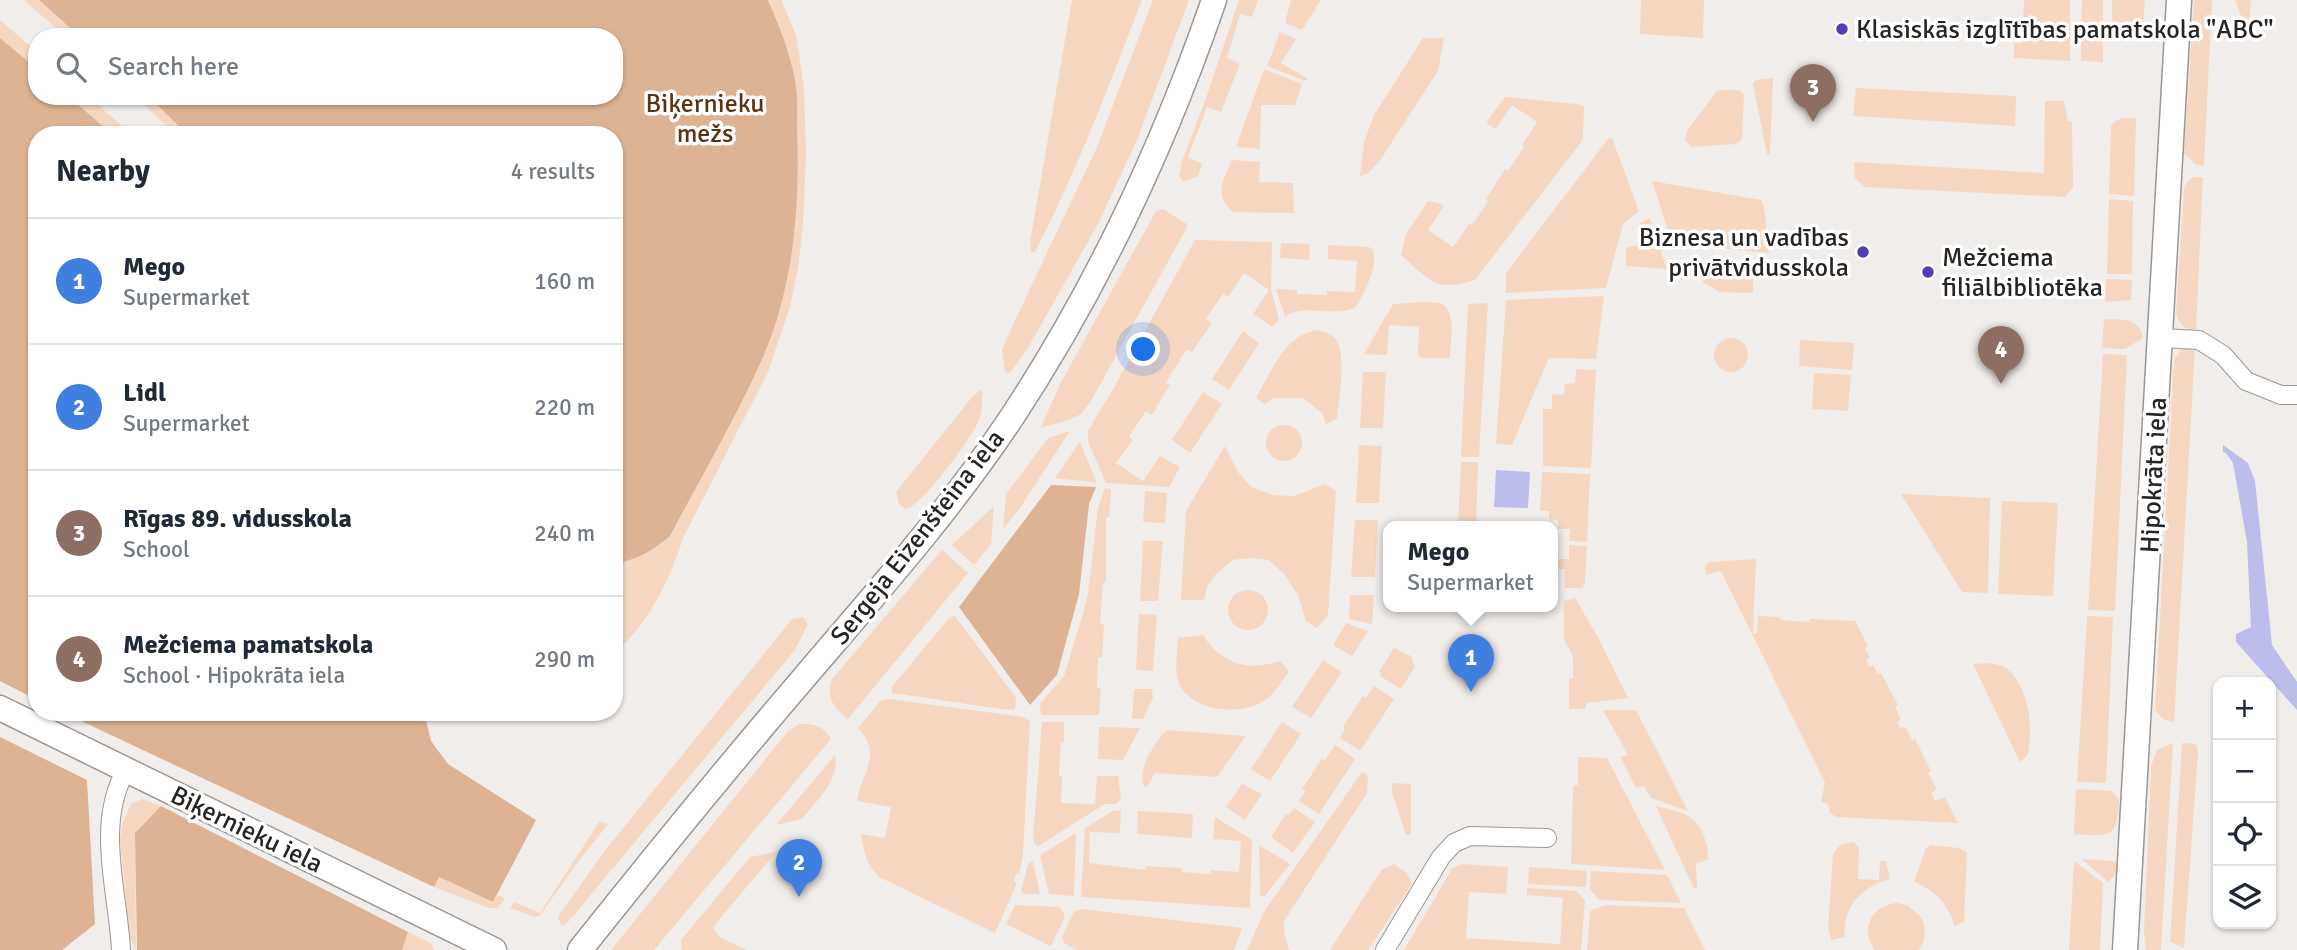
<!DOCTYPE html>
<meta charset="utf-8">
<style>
:root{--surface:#fff;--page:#f2f2f3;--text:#1f2937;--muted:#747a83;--line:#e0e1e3;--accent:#d93025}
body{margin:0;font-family:Signika,sans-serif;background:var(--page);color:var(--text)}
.controls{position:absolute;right:21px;bottom:21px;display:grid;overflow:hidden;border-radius:14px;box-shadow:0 2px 5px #0004}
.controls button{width:63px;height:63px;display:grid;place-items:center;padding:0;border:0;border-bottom:2px solid var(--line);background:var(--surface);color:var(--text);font:35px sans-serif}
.you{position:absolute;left:1144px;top:350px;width:24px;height:24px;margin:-18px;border:5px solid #fff;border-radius:50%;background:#1a73e8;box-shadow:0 0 0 10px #1a73e833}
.badge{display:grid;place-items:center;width:46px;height:46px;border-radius:50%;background:var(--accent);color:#fff;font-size:23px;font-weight:700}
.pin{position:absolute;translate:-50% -58px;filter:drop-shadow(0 2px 4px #0008)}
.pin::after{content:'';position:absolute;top:37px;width:24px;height:21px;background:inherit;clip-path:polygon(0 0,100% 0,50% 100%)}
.popup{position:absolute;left:1383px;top:521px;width:175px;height:91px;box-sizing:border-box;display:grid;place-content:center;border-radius:14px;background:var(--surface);filter:drop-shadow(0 2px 5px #0005);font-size:23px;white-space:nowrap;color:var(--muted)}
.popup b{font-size:26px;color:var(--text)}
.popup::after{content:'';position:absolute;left:50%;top:100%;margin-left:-14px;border:14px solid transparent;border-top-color:var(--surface)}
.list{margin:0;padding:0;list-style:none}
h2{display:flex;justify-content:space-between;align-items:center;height:91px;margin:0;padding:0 28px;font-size:30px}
h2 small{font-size:23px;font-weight:400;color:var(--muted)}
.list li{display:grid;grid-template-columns:46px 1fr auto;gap:21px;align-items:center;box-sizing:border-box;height:126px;padding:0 28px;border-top:2px solid var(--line)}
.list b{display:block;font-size:26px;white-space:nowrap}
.list p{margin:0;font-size:23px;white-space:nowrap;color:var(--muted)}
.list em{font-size:23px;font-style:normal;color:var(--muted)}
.icon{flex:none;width:38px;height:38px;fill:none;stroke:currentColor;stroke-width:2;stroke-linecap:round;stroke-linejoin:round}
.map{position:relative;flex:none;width:2297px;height:950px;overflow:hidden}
.search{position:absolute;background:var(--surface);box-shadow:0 2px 5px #0004;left:28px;top:28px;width:595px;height:77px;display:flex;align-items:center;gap:18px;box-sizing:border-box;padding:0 24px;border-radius:28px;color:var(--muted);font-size:26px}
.panel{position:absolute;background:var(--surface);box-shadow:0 2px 5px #0004;left:28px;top:126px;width:595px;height:595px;border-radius:28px}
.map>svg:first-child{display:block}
</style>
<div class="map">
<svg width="2297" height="950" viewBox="0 0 2297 950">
<rect width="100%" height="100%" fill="#f1edeb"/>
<g fill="#f6d8c2">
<polygon points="24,0 39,0 80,37 66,37"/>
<path d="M768 0H781L796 34 804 89 806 155 803 225 798 268 790 307 768 372 683 538C670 580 648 624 614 654V564C637 560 652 551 670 536L763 355 780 308 795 82 790 56Z"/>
<path d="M1072 0H1142C1109 85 1077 171 1035 252H1031L1030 242Z"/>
<polygon points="1153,0 1189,0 1137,140 1098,224 1029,346 1010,373 1005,372 1002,350 1010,331 1097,147"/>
<polygon points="1239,0 1258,0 1252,17 1240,14 1227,58 1240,64 1221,112 1207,107 1188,157 1202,164 1198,176 1184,182 1179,177 1182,161 1204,104"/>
<polygon points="1291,0 1321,0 1302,30 1285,23"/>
<polygon points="1641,0 1704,0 1703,38 1640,34"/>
<polygon points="2024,0 2070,0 2070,61 2014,58 2014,43 2022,43"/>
<polygon points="2082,0 2103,0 2103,62 2081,61"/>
<path d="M2112 0H2145L2143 28 2137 34 2126 37C2109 30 2112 16 2112 0Z"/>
<polygon points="2194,0 2212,0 2204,166 2195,164 2184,153"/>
<polygon points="2235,0 2251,0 2248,34"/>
<polygon points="0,20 37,52 37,69 0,38"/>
<polygon points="1280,32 1296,39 1281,63 1308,79 1305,81 1267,66"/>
<polygon points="1423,38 1444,38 1438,71 1379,162 1368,173 1360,176 1364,142 1374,115"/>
<polygon points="1264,69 1302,84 1295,105 1261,105 1260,149 1236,147"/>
<polygon points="1773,78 1770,155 1767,155 1753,84 1756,80"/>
<polygon points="1856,88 2016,96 2015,126 1853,116"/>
<polygon points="1723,90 1739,90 1744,95 1742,139 1736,144 1691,147 1685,140 1687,131 1717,91"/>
<polygon points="68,96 88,96 132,135 113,135"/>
<polygon points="135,96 148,96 188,135 176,135"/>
<path d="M1505 97 1577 104 1584 107 1583 139 1579 145 1475 280C1436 293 1429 280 1401 255L1406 234 1428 201 1439 203 1444 206 1428 230 1453 247 1469 224 1472 225 1488 202 1486 199 1505 169 1508 171 1524 147 1522 145 1537 122 1512 105 1496 129 1486 123Z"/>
<polygon points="2045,101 2064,101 2068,121 2072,122 2073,187 2065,197 1865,187 1855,178 1854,162 2044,173"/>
<polygon points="2123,118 2136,118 2134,196 2109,194 2111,126 2115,121"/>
<polygon points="1612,138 1639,211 1623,224 1606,288 1506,293 1506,273 1608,139"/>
<path d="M1232 160 1260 162 1259 182 1293 183 1294 213 1233 212C1213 195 1223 180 1232 160Z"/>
<path d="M2194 177H2203L2196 330C2184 330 2179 324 2176 312L2184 189 2188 181Z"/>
<path d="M1652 181 1761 200C1767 209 1766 239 1769 253L1672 243Z"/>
<polygon points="2109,199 2133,201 2132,274 2107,274"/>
<polygon points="1163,209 1187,224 1186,229 1091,401 1081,414 1067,421 1041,427 1060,384 1155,213 1158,210"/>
<polygon points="1650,218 1667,269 1626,266 1626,248 1646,243 1640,223"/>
<polygon points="1195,240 1272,242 1271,289 1279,320 1273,327 1253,314 1269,290 1244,273 1228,297 1223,294 1206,319 1212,323 1192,352 1187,349 1166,382 1170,385 1152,415 1146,411 1129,436 1133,440 1116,463 1143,481 1160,456 1180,467 1169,487 1106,483 1088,442 1088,431 1116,384"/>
<polygon points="1281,243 1310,244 1309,260 1280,258"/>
<path d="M1328 245 1369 247 1373 250C1378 270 1365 289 1356 307 1334 318 1302 303 1285 317L1276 289 1297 290V294L1327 295V291L1355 292 1357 261 1328 259Z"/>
<polygon points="1702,262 1753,263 1753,293 1720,292 1703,282"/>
<polygon points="2106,279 2132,280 2131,300 2105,302"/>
<polygon points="1604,296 1596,359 1549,358 1512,445 1496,444 1506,300"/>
<path d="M1421 302C1426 302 1434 302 1439 303 1458 308 1450 343 1450 358H1422L1418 355 1419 327 1389 325 1387 355 1364 354 1393 304Z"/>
<polygon points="1488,303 1479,457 1461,457 1468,304"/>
<path d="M2104 319C2121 320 2140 317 2143 338L2125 349 2102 348Z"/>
<path d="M1318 330C1326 332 1332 334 1337 341 1346 357 1339 400 1337 419L1326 424 1322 413 1303 398H1274L1265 404 1256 398C1271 372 1285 334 1318 330Z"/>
<polygon points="1243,331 1259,343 1229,390 1212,379"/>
<circle cx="1731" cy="355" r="17"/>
<polygon points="1800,340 1854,343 1852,370 1799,366"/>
<polygon points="2183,348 2195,348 2174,723 2163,719 2155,710 2174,360"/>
<polygon points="2103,354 2127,355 2115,611 2088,610"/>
<polygon points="1576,369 1596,370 1591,468 1543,466 1543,409 1552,409 1552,394 1564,395 1565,384 1575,383"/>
<polygon points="1363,372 1386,372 1383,428 1360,428"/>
<polygon points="1814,373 1851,375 1848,411 1812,409"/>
<path d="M982 389C982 398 983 408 980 417 975 434 921 508 905 509L899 504 896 492 973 396Z"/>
<polygon points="1203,392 1222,404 1190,453 1172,440"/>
<circle cx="1284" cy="443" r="18"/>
<polygon points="1070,431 1020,508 1003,529 1006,494 1048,438"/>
<polygon points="1080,442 1097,483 1055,478"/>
<polygon points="1359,445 1382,446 1379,503 1356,503"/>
<polygon points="1225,446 1238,472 1251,487 1272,495 1294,496 1325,484 1336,491 1328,616 1317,628 1306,621 1298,595 1285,575 1269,560 1249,558 1233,560 1215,575 1207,587 1204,600 1181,600 1186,511"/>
<polygon points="1461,462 1478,462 1476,526 1458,526"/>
<polygon points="1542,472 1590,474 1587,542 1569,541 1570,529 1558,529 1558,520 1549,519 1549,511 1540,511"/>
<polygon points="1105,488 1111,489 1109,517 1106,517 1106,582 1103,583 1100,623 1104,624 1102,657 1098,658 1097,687 1101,688 1099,715 1041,715 1040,704 1064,676 1082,617 1088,594 1098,508"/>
<polygon points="1145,491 1167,493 1165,523 1143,522"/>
<polygon points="1901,494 1990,498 1988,593 1962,592"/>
<polygon points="2002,501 2058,503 2053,596 1998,594"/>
<polygon points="994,506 991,544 974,565 952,545"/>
<polygon points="1355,520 1378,520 1375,577 1351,577"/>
<polygon points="1143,541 1163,541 1158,601 1140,601"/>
<polygon points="1569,545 1587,546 1585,582 1582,588 1565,588 1565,569 1557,569 1557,559 1569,559"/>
<path d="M942 550 968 573 848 719C834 708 825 697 832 679Z"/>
<polygon points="1756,559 1753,634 1757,633 1758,616 1780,617 1781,620 1809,622 1810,619 1855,621 1868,646 1865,648 1870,658 1866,660 1869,667 1873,665 1878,674 1881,673 1898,705 1895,706 1901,720 1897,722 1900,728 1905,727 1912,740 1915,739 1931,771 1928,773 1937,790 1931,793 1935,801 1945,797 1958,823 1836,817 1830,813 1828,804 1821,802 1825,783 1721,571 1706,575 1705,566 1709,562"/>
<circle cx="1248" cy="610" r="20"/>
<polygon points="1350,595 1374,595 1372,624 1349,619"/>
<polygon points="1575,598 1599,639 1628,698 1587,703 1585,709 1569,709 1569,679 1573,678 1573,657 1564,639 1564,601"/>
<polygon points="1139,614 1157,615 1153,671 1136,670"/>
<polygon points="955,616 1016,698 1015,709 1008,710 892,693 892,687 896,682 949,618"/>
<polygon points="2087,616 2113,617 2106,783 2077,782"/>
<polygon points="803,617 808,624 795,650 569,921 562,927 558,917 603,853 792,619"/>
<polygon points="1346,623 1368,631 1352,656 1333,645"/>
<path d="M1203 635C1220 663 1248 672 1280 661L1289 671C1282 681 1275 694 1265 700 1242 717 1189 712 1178 681 1174 669 1178 650 1178 638Z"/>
<polygon points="1394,648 1411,656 1415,667 1401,689 1380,676 1381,674 1379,672"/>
<polygon points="1323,660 1342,672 1311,718 1292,707"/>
<path d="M1987 663C1992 664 2000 664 2004 667 2030 684 2033 727 2028 755L2020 762 1973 664Z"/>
<polygon points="1374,686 1394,699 1360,751 1340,738 1345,729 1343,727 1363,696 1366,698"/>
<polygon points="1134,689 1152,689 1153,698 1143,719 1132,719"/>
<path d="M889 699 1023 717 1030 721 1023 855 1019 874H1016L1014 882 1017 883 995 933 881 878C866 866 864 852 861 834L885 838 891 807 857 801C862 771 883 755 858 728L881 700Z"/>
<polygon points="1603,710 1636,710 1688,811 1651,798 1644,786 1636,788 1620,757 1628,755"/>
<polygon points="1042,722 1064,722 1064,742 1061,742 1059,776 1062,777 1061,803 1095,804 1097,776 1118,776 1121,799 1116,804 1105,804 1037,847 1033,839"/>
<polygon points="1282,722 1301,734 1270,781 1251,769"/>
<path d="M800 724C814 724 824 726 831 739L654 950H611L789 730Z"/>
<polygon points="1099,727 1140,728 1123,760 1098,759"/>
<path d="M1166 730 1246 736 1217 777 1155 773 1147 787H1144C1137 766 1154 746 1166 730Z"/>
<polygon points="2173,743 2161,950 2146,950 2144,933 2151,766 2157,750"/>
<polygon points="2182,743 2196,744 2198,753 2184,948 2170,942"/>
<polygon points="1335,745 1355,759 1319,814 1299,801 1305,791 1302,789 1322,759 1325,760"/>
<path d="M835 755C840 780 817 800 802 819L776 825Z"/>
<polygon points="1578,757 1607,758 1665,870 1571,864 1573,786 1578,785"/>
<polygon points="1362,772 1368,775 1367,793 1284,921 1284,932 1289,950 1247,950 1265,910"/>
<polygon points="1392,783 1411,784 1411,833 1409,835 1406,835 1392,792"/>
<polygon points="1242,784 1262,794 1245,820 1226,807"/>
<path d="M2076 789 2112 791 2119 799C2117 840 2111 836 2074 834Z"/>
<polygon points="142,799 161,806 135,833 136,950 129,935 120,839 123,822 131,804"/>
<path d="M1656 806C1666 809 1681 811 1690 817 1702 825 1709 846 1708 859L1696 864 1697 888 1694 889Z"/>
<polygon points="1294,808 1315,822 1293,853 1271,837 1286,814 1289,815"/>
<polygon points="1121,810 1120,833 1090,832 1089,863 1145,870 1146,866 1182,868 1182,872 1211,874 1211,870 1239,872 1241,841 1213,839 1215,817 1252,840 1250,908 1081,897 1085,828 1113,811"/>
<polygon points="1138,811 1193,814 1192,838 1137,834"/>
<polygon points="600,821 608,824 578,862 540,915 536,917 510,908 514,902 540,913"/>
<polygon points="1076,833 1074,896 1049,894 1040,855"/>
<path d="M1854 842 1859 848 1858 879 1879 880 1880 861H1886L1890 879C1862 887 1842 906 1845 937L1831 940 1828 927 1833 855C1838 845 1843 843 1854 842Z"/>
<polygon points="1259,845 1290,864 1264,897 1260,895"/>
<path d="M1931 845 1959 848 1967 853 1964 922 1955 926C1947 904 1936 890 1914 882L1926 848Z"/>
<polygon points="776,852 713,927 719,937 747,950 682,950 681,940 750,857"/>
<polygon points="2082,859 2112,861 2116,863 2118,871 2108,882"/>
<polygon points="1033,861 1040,894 1024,894 1021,891 1028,864"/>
<polygon points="2074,861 2103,883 2100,950 2069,950"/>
<polygon points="1394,864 1407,873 1412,884 1368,950 1330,950 1382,869"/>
<polygon points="1461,864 1508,867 1506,894 1469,892 1466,938 1560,944 1563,898 1527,895 1527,888 1576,891 1585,900 1581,950 1404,950 1452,869"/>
<polygon points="1529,867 1587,871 1586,887 1528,884"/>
<polygon points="1591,871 1667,875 1681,903 1599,900 1590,889"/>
<polygon points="439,877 493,902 498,895 505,898 498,908 489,908 434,887"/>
<path d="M1897 903 1907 905 1922 918C1926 930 1926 940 1919 950H1874C1860 928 1872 905 1897 903Z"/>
<polygon points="1015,905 1059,907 1064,913 1064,919 1051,946 1006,924"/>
<polygon points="1605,905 1684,908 1705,950 1587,950 1590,911"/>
<polygon points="1081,909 1242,928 1234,950 1077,950 1065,944 1062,937 1074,911"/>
<polygon points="408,932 431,943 434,950 402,950"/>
</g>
<g fill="#deb394">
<path d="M39 0H768C779 26 790 52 795 80 798 96 797 112 797 128 800 206 794 285 763 357 736 418 701 477 670 536 652 551 637 560 614 564V135H188L148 96H614V37H80Z"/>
<polygon points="0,38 37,69 37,96 68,96 113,135 37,135 37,700 0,681"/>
<polygon points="1051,485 1096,487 1089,504 1079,594 1057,675 1030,705 959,607"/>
<polygon points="62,712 424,712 431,741 448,764 536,820 493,902 439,877 434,887"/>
<polygon points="0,737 87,780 95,924 62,950 0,950"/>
<polygon points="161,806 408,932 402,950 137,950 135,833"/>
</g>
<g fill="#bcbdeb">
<polygon points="2223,445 2248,463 2255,481 2272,645 2297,682 2297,710 2236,642 2236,634 2251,627 2247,542 2233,463 2226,453 2223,452"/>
<polygon points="1496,470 1530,472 1528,508 1494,507"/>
</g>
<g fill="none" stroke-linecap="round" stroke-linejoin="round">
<defs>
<g id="street">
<polyline points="2161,338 2199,340 2223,355 2246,381 2281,395 2297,395"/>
<path d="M121 950C118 891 95 824 126 770"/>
<polyline points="1385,950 1441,857 1454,843 1470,836 1547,838"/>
</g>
<g id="secondary">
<polyline points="0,708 494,950"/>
<path d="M580 950C654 857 730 764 808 673 878 591 950 510 1010 420 1096 290 1163 148 1214 0"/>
<polyline points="2125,950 2179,0"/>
</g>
</defs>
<use href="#street" stroke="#9a9794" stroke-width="20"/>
<use href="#secondary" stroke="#9a9794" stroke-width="27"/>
<use href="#street" stroke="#fff" stroke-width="18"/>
<use href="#secondary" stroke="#fff" stroke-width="24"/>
</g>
<g fill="#503db4" stroke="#fff" stroke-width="2.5">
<circle cx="1842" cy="29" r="7"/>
<circle cx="1863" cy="252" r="7"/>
<circle cx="1928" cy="272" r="7"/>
</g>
<g text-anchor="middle" stroke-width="7" stroke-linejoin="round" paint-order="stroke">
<g font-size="26" fill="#262524" stroke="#fff" text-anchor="start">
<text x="1856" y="38">Klasiskās izglītības pamatskola "ABC"</text>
<text x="1849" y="246" text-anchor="end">Biznesa un vadības<tspan x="1849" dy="30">privātvidusskola</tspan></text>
<text x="1942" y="266">Mežciema<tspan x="1942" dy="30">filiālbibliotēka</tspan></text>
</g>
<g font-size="26" fill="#5c330f" stroke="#fff">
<text x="705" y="112">Biķernieku<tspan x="705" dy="30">mežs</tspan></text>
</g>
<g font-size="26" fill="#262524" stroke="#fff">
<text transform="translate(2153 475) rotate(-87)" y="9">Hipokrāta iela</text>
<text transform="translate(917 537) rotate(-52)" y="9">Sergeja Eizenšteina iela</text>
<text transform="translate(247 829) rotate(26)" y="9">Biķernieku iela</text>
</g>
</g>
</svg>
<div class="controls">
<button>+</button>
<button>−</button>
<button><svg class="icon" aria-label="locate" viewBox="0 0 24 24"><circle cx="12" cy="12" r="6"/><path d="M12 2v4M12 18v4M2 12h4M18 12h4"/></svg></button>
<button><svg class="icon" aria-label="layers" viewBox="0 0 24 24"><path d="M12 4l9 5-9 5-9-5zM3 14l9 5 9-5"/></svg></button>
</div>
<div class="you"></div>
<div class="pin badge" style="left:1471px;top:692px;background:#3f7fe0">1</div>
<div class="popup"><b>Mego</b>Supermarket</div>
<div class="pin badge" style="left:799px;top:897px;background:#3f7fe0">2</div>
<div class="pin badge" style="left:1813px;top:122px;background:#8d6e63">3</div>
<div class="pin badge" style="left:2001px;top:384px;background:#8d6e63">4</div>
<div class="search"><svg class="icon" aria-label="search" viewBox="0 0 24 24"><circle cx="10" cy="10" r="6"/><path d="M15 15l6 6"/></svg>Search here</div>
<section class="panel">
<h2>Nearby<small>4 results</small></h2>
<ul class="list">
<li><span class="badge" style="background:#3f7fe0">1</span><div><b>Mego</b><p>Supermarket</p></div><em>160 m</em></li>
<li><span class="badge" style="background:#3f7fe0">2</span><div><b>Lidl</b><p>Supermarket</p></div><em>220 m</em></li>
<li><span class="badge" style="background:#8d6e63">3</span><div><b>Rīgas 89. vidusskola</b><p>School</p></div><em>240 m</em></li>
<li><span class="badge" style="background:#8d6e63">4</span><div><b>Mežciema pamatskola</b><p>School · Hipokrāta iela</p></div><em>290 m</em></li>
</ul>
</section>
</div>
